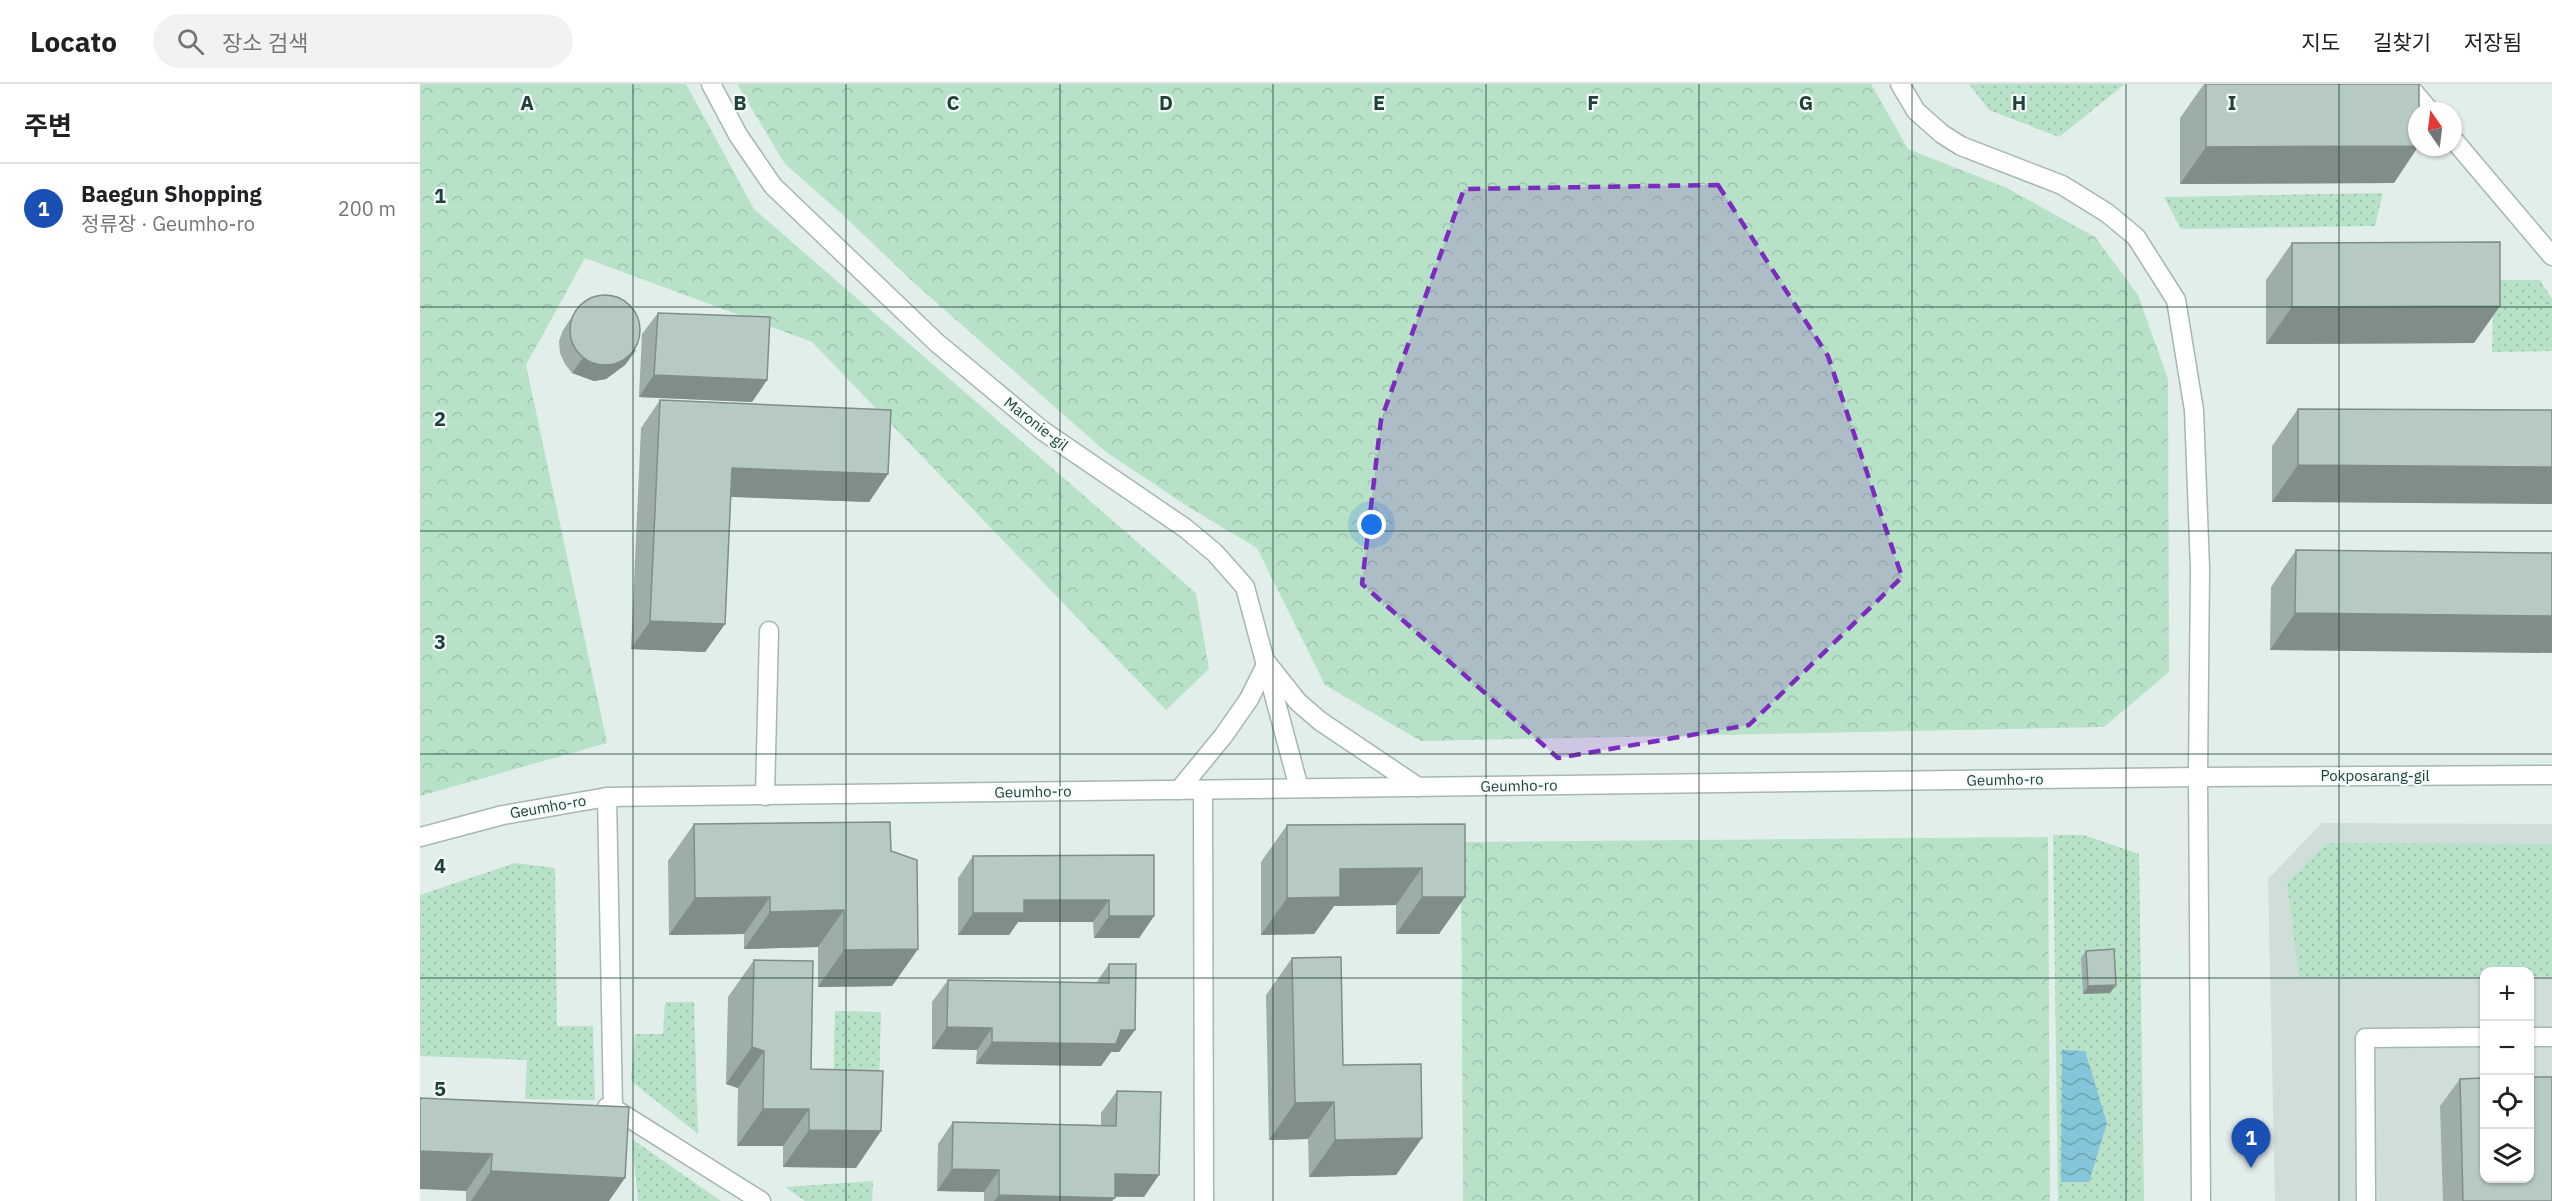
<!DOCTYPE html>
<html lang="ko">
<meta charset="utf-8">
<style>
:root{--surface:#fff;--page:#f2f2f2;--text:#202124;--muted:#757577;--line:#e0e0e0;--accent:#1a73e8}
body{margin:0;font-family:"IBM Plex Sans","Noto Sans KR",sans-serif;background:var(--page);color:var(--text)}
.controls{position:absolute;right:18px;bottom:18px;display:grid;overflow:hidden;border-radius:12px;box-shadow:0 2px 4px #0004}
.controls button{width:54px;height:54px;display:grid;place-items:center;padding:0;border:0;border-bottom:2px solid var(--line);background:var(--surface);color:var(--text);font:30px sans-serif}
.compass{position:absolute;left:1988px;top:18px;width:54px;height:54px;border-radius:50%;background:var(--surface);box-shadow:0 2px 4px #0004;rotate:346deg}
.you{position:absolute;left:952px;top:441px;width:21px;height:21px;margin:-15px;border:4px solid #fff;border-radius:50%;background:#1a73e8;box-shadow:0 0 0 9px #1a73e833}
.badge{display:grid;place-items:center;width:39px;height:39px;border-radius:50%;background:var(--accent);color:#fff;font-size:20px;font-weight:700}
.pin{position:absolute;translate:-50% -50px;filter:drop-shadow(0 2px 3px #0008)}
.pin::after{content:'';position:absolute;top:32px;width:21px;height:18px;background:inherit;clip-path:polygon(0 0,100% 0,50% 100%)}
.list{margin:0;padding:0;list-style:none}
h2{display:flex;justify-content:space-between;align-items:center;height:78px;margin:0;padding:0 24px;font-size:26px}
h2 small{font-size:20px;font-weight:400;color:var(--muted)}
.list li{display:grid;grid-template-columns:39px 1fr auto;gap:18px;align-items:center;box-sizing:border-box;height:90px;padding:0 24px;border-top:2px solid var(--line)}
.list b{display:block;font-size:22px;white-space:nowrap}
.list p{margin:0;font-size:20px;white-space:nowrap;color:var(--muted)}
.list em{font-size:20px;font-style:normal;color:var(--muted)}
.icon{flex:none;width:33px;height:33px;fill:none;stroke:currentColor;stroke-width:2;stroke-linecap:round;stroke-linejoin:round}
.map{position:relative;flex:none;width:2132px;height:1117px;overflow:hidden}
header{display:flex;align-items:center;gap:36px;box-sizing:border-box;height:84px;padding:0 30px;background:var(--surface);border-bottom:2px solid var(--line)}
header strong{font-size:28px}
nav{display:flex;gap:33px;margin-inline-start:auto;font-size:21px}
.search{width:420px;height:54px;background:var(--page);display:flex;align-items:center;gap:15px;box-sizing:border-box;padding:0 21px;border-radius:33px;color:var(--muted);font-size:22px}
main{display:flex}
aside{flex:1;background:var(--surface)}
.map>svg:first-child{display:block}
</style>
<header>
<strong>Locato</strong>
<div class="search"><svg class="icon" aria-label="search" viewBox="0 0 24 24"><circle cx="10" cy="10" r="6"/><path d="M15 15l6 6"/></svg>장소 검색</div>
<nav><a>지도</a><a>길찾기</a><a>저장됨</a></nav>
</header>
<main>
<aside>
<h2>주변<small></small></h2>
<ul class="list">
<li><span class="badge" style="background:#1a4fb4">1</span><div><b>Baegun Shopping</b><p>정류장 · Geumho-ro</p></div><em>200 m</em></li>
</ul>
</aside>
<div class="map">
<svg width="2132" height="1117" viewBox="0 0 2132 1117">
<defs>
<pattern id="grass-dots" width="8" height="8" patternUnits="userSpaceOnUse" patternTransform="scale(1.5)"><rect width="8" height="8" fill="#b8e2c7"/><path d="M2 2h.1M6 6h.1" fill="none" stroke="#9ec3ac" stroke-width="1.8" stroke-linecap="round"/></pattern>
<pattern id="forest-crowns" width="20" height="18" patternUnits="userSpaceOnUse" patternTransform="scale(1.5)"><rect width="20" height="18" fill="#b8e2c7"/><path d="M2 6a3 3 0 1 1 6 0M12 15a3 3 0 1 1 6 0" fill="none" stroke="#9ec3ac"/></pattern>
<pattern id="water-waves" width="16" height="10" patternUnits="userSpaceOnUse" patternTransform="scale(1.5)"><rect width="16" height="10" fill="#84c5d9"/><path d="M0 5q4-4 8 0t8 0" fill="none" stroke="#6ca2b1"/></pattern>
</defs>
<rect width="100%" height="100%" fill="#e2eeea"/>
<path fill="#d0ded9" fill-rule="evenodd" d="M1902 739 2132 740V1117H1855L1848 795ZM2064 888H2110V1094H2064Z"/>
<g fill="url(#grass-dots)">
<polygon points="1549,0 1705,0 1639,53 1569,26"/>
<polygon points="1963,109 1955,142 1761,145 1744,113"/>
<polygon points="2074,196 2120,196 2132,215 2132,267 2072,268"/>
<polygon points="1633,751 1664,751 1719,770 1724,1117 1638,1117"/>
<polygon points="1907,759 2132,760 2132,892 2110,892 2110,888 2064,888 2064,893 1879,893 1867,799"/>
<polygon points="95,779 135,784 137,942 173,942 175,1016 105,1015 107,976 0,972 0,811"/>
<polygon points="245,918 274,918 278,1050 211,997 215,950 243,950"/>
<polygon points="415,927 461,928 459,1000 413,999"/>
<polygon points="212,1055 301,1117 218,1117"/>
<polygon points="453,1097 452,1117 385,1117 365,1103"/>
</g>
<g fill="url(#forest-crowns)">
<polygon points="0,0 266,0 334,125 776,509 789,585 746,626 392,258 165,174 106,281 187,659 0,712"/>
<polygon points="317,0 1451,0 1488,65 1587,104 1675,153 1718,211 1748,295 1749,588 1684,643 1001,657 905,601 837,464 770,424 686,368 492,197 422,130 365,80"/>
<polygon points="1628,753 1630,1117 1043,1117 1041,758"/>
</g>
<polygon fill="url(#water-waves)" points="1642,966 1665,967 1687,1039 1669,1098 1641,1098"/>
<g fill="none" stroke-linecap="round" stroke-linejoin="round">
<defs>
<g id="minor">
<polyline points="291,0 318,51 353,102 517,259 623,347 765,444 795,469 825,503 879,704"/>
<polyline points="1480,0 1496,27 1522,50 1541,62 1642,101 1687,129 1716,153 1756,216 1774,326 1780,484 1778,693 1781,1117"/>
<polyline points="1987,0 2010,27"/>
<polyline points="2033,55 2132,172"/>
<polyline points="759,706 804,651 829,615 847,579 878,618 900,637 998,703"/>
<polyline points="783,706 784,1117"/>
<polyline points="345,712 349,547"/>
<polyline points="187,713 193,1024"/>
<polyline points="2110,953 2132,953"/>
<polyline points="187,1023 193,1024 341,1117"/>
<polyline points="1946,1117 1945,954 2064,953"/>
</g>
<polyline id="tertiary" points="0,753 83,731 187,713 1778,693 2132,691"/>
</defs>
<use href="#minor" stroke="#a4b7b2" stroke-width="21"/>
<use href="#tertiary" stroke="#a4b7b2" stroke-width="21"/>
<use href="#minor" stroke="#fff" stroke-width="18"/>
<use href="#tertiary" stroke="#fff" stroke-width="18"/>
</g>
<g fill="#9dada8">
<polygon points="1784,0 1999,0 1974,99 1760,100 1760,34"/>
<polygon points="1872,159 2054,259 1846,260 1846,196"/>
<polygon points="160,221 216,266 205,281 186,295 174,297 152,289 145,280 140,269 139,257 143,246"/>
<polygon points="238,229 347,296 332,318 219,313 222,250"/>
<polygon points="240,316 468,390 449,418 311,413 305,540 285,568 211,565 221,344"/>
<polygon points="1878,325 2132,326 1852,418 1852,362"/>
<polygon points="1876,466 2132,469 1850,566 1851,503"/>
<polygon points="274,740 471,767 498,865 472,902 398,903 398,863 324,865 324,850 249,851 248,777"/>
<polygon points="1045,740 1045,813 1019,850 976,850 976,821 914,822 894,850 841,851 841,778 867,741"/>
<polygon points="734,771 734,832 719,854 674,854 673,838 598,838 589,851 538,851 538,794 553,772"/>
<polygon points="1666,867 1690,909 1663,910 1661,874"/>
<polygon points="872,874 923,981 1002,1054 976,1091 889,1093 888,1055 849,1056 846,911"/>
<polygon points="334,876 391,985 436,1084 363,1083 363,1062 317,1062 318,1004 306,1000 308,913"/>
<polygon points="689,880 715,946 699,968 691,968 681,982 556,980 557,966 512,965 512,918 528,896 676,899"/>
<polygon points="2040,995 2132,1117 2023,1117 2020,1022"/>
<polygon points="697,1007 724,1113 695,1113 692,1117 564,1117 564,1108 517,1107 518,1060 533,1038 681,1041 681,1029"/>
<polygon points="0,1014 189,1117 46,1117 46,1107"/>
</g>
<g fill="#808d88">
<polygon points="1997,62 1997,63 1998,63 1974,99 1760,100 1786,63"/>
<polygon points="2080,222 2054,259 1846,260 1872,223"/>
<polygon points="216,266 205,281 186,295 174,297 152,289 163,274"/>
<polygon points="234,291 347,296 332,318 219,313"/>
<polygon points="1878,381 2132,383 2132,420 1852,418"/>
<polygon points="312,384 468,390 449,418 293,412"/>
<polygon points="1875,529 2132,532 2132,569 1850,566"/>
<polygon points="230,537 305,540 285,568 211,565"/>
<polygon points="1002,784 976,821 914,822 894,850 841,851 867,814 920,785"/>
<polygon points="350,813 324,850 249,851 275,814"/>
<polygon points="1002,813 1045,813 1019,850 976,850"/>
<polygon points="604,816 689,816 673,838 598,838 589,851 538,851 553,829"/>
<polygon points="424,826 398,863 324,865 350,828"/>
<polygon points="689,832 734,832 719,854 674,854"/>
<polygon points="498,865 472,902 398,903 424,866"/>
<polygon points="1696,901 1690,909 1663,910 1668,902"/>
<polygon points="527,943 572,944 557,966 512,965"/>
<polygon points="701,946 715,946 699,968 691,968 681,982 556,980 572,958"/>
<polygon points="332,963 344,967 318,1004 306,1000"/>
<polygon points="914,1018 888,1055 849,1056 875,1019"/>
<polygon points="343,1025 389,1025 363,1062 317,1062"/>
<polygon points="389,1046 461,1047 436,1084 363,1083"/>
<polygon points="1002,1054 976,1091 889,1093 915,1056"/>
<polygon points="0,1067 72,1070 46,1107 0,1105"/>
<polygon points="532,1085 579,1086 564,1108 517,1107"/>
<polygon points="71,1087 205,1094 189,1117 51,1117"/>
<polygon points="695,1090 739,1091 724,1113 680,1112"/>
<polygon points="579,1111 695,1114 692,1117 574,1117"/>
</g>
<g fill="#b7c9c3" stroke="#808d88" stroke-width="1.5">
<polygon points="1786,0 1999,0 1999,27 1997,27 1997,62 1786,63"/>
<polygon points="2080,158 2080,222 1872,223 1872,159"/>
<circle cx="185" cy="246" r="35"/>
<polygon points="238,229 350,233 347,296 234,291"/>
<polygon points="240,316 471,326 468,390 312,384 305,540 230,537"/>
<polygon points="1878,325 2132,326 2132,383 1878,381"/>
<polygon points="1876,466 2132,469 2132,532 1875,529"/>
<polygon points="470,738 471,767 497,776 498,865 424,866 424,826 350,828 350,813 275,814 274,740"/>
<polygon points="1045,740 1045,813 1002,813 1002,784 920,785 920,813 867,814 867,741"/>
<polygon points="734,771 734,832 689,832 689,816 604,816 604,829 553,829 553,772"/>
<polygon points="1694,865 1696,901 1668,902 1666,867"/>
<polygon points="921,873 923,981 1001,980 1002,1054 915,1056 914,1018 875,1019 872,874"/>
<polygon points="334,876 393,877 391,985 463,987 461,1047 389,1046 389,1025 343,1025 344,967 332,963"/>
<polygon points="689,880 716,880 715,946 701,946 696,960 572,958 572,944 527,943 528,896 689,899"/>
<polygon points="2109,993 2132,993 2132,1117 2043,1117 2040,995 2064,994 2064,1095 2109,1095"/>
<polygon points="697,1007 741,1008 739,1091 695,1090 695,1114 579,1111 579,1086 532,1085 533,1038 696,1042"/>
<polygon points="0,1014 209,1023 205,1094 71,1087 72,1070 0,1067"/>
</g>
<path fill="#7b2cbf" fill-opacity="0.2" stroke="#7b2cbf" stroke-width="4.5" stroke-dasharray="12 8" stroke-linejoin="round" d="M1298 101 1408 272 1482 493 1329 641 1138 674 942 500 961 336 1044 105Z"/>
<path fill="none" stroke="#20413b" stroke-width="1.5" stroke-opacity="0.55" d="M213 0V1117M426 0V1117M640 0V1117M853 0V1117M1066 0V1117M1279 0V1117M1492 0V1117M1706 0V1117M1919 0V1117M0 223H2132M0 447H2132M0 670H2132M0 894H2064M2110 894H2132"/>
<g text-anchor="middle" stroke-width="4.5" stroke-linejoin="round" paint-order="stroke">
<g font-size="15" fill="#20413b" stroke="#f3faf7">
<text transform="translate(616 340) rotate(38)" y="5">Maronie-gil</text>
<text x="1955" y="697">Pokposarang-gil</text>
<text transform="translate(1585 696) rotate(-1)" y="5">Geumho-ro</text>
<text transform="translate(1099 702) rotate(-1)" y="5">Geumho-ro</text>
<text transform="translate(613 708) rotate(-1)" y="5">Geumho-ro</text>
<text transform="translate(128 723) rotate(-10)" y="5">Geumho-ro</text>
</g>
</g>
<g font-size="20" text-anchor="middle" font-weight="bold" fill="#20413b" stroke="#f3faf7" stroke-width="4.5" stroke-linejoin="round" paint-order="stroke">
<text x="107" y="26">A</text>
<text x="320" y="26">B</text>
<text x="533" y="26">C</text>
<text x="746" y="26">D</text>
<text x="959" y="26">E</text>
<text x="1173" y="26">F</text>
<text x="1386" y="26">G</text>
<text x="1599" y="26">H</text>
<text x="1812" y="26">I</text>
<text x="20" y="119">1</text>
<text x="20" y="342">2</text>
<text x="20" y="565">3</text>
<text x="20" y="789">4</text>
<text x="20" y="1012">5</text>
</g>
</svg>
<div class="controls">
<button>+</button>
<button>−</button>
<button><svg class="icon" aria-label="locate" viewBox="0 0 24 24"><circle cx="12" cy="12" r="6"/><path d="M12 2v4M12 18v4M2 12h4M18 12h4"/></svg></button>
<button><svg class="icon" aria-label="layers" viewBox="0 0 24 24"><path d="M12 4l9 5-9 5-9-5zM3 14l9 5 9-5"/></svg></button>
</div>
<svg class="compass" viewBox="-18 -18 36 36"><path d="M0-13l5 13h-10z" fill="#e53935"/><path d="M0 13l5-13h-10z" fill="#757577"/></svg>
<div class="you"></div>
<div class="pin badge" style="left:1831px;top:1084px;background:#1a4fb4">1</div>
</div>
</main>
